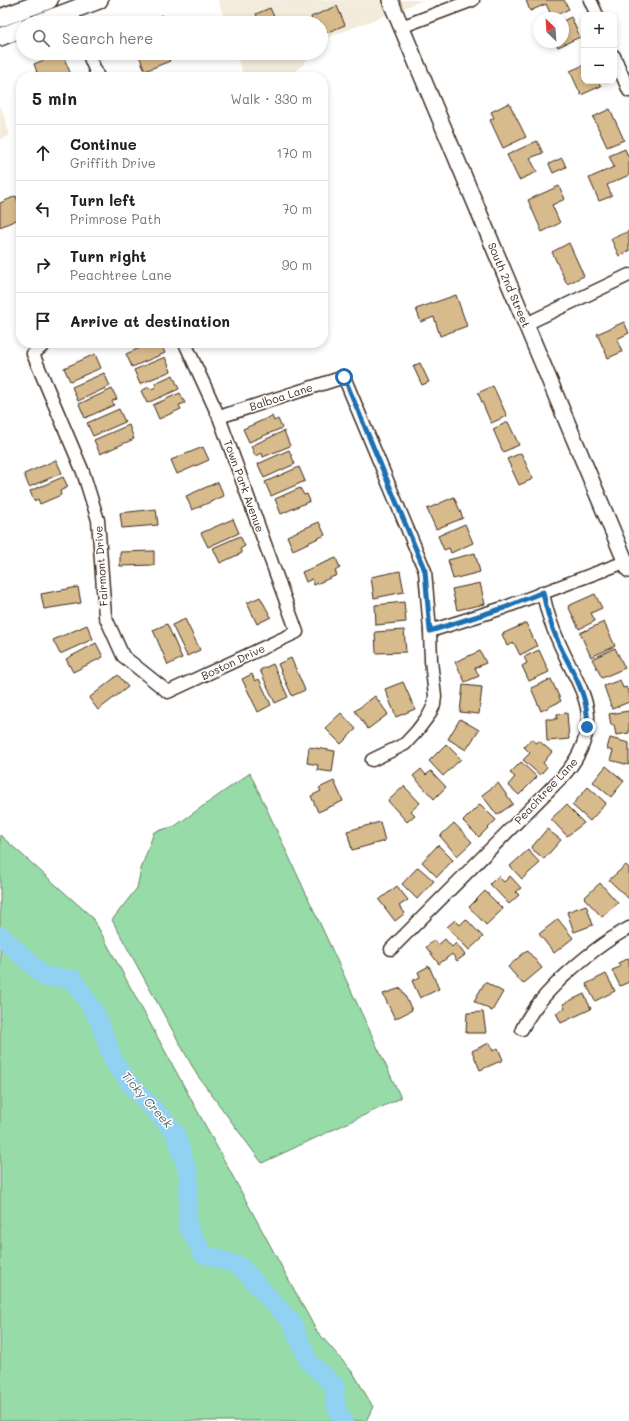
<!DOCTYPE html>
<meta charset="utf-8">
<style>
:root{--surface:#fff;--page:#f6f6f6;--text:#202124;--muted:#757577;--line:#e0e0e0}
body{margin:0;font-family:Mali,sans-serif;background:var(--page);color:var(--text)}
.controls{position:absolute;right:12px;top:12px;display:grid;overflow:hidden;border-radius:8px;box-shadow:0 2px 6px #0003}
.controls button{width:36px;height:36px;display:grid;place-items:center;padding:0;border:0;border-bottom:1px solid var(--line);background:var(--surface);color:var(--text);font:20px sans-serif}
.compass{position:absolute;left:533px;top:12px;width:36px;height:36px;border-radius:50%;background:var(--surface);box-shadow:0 2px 6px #0003;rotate:335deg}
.stop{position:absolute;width:12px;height:12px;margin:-9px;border:3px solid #1f6fb2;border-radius:50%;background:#fff}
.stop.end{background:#1f6fb2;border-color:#fff;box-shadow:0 1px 4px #0008}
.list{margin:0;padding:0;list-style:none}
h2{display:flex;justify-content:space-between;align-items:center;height:52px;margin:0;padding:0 16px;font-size:17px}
h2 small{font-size:13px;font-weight:400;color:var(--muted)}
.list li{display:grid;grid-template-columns:26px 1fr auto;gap:12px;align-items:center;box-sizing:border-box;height:56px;padding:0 16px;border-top:1px solid var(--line)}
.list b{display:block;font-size:15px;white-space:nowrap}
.list p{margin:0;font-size:13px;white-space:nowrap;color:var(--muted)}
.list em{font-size:13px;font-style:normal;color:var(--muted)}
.icon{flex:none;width:22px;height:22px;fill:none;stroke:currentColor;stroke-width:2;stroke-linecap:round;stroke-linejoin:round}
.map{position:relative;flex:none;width:629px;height:1421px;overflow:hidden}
.search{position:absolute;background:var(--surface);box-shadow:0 2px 6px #0003;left:16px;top:16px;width:312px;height:44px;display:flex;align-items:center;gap:10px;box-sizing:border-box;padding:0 14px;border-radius:22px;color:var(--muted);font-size:15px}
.panel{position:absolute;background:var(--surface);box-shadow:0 2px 6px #0003;left:16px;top:72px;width:312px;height:276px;border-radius:16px}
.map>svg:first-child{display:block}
</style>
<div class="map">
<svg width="629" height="1421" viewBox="0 0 629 1421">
<rect width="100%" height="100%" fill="#fff"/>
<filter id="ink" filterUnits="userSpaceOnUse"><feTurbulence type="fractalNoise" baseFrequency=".025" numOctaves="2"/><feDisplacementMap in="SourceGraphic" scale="8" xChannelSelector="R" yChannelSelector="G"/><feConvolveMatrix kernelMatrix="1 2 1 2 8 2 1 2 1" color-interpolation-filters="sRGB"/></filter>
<g filter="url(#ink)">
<g fill="#f3ebdc">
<polygon points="218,0 424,0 322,40 321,42 321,23 226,23"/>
<polygon points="236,53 314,53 296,71 283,77 244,77"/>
<polygon points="0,104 10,135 0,140"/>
</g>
<g fill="#96dba8" stroke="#688263">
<polygon points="250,773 401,1098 262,1163 197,1075 112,920 137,888 141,869 154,832 175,826"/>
<polygon points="0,835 93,918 316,1330 354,1374 373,1407 366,1421 0,1421"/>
</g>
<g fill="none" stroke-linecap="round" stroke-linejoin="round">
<polyline stroke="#91d2f2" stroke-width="19" points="0,935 45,977 73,979 98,1018 114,1062 130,1084 175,1132 189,1176 187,1225 203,1254 240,1266 292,1323 309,1362 335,1386 335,1404 343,1421"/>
</g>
<g fill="#d8bb8c" stroke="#3b2a1e">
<polygon points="526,0 564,0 569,9 552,17 546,4 530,11"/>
<polygon points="337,6 345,25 321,35 321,23 313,23 311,17"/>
<polygon points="270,8 277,23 260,23 256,14"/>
<polygon points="162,15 165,23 143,23"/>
<polygon points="571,17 580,37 558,47 555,42 563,42 563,21"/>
<polygon points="61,53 62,53 72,77 27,77 37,72 34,64"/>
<polygon points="138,53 166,53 170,61 145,71"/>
<polygon points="584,65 584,81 598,81 601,86 581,95 570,71"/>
<polygon points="509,103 526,137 503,148 490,120 494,118 491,112"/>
<polygon points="610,109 624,140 607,147 593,117"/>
<polygon points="537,141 543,153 530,158 537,172 519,180 507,155"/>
<polygon points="625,149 629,159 629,175 607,185 612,196 599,201 589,178 614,167 609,156"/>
<polygon points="562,158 566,167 553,173 549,164"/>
<polygon points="559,186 565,199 552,205 560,223 542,232 528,200"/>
<polygon points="16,196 21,209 21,218 0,227 0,203"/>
<polygon points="629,231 629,251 619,256 611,239"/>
<polygon points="569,243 584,276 567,284 552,252"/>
<polygon points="456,295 467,326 440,336 434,317 421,322 416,309"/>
<polygon points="624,322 629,333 617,339 622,352 608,358 597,334"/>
<polygon points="151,343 160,343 165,353 132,367 126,354"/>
<polygon points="95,354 101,368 70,381 64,368"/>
<polygon points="165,357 171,371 140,384 134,370"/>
<polygon points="420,363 429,382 422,385 413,366"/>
<polygon points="104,373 110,386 78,401 72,387"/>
<polygon points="173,375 179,389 147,403 141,391 149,387 151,389 156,387 155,383"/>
<polygon points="493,386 507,416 491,423 478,393"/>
<polygon points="112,389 117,399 112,401 114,405 85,418 79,404"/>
<polygon points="180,393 185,403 179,405 181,409 159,419 153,405"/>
<polygon points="119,409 125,422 93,436 87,423"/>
<polygon points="272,416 274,421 278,419 282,428 249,442 243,429"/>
<polygon points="508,422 519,445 503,452 493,429"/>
<polygon points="129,425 134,439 100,454 94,440"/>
<polygon points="284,431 290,446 263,457 262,453 255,456 251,446"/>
<polygon points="203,447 209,460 177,474 171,460"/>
<polygon points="289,450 295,464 264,478 258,464"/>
<polygon points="521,453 533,479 519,485 507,459"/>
<polygon points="56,460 62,473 29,487 24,474"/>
<polygon points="299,467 305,481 271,496 265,482"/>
<polygon points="63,477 68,487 60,491 61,495 40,504 38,499 34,501 30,491"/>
<polygon points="218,482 224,496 192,510 186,496"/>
<polygon points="300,488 304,495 307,494 310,501 281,514 275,499"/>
<polygon points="454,497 463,518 436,529 427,509"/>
<polygon points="156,509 158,525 122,528 120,513"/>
<polygon points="233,519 239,533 208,547 201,533"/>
<polygon points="319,522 325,535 293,550 287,536"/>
<polygon points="465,524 473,543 451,553 449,548 444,550 438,536"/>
<polygon points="240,536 245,546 240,549 242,553 220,563 213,548"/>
<polygon points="154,551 154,565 120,566 120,552"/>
<polygon points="475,553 480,572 453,579 448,560"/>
<polygon points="336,558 340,568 335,571 337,575 314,585 312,579 306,582 302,572"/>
<polygon points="400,571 404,592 374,598 371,577"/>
<polygon points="480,583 485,604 457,610 452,589"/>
<polygon points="78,587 81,603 44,609 41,594"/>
<polygon points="595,594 602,608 591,613 595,621 579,629 568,606"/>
<polygon points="260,597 271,617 257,624 247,603"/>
<polygon points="404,602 406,622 376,625 375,605"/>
<polygon points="185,619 200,650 187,656 172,625"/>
<polygon points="604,622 615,646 591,657 580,633"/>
<polygon points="526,623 537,646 520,655 514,643 507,646 502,634"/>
<polygon points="167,624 182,658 168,665 153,630"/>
<polygon points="87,625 93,639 60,654 53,640"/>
<polygon points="404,630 406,652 376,653 375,632"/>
<polygon points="96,643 103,657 73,672 66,659"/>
<polygon points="615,648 625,668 602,678 592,659"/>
<polygon points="539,650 549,672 529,681 522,666 527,663 524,657"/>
<polygon points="480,651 486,663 475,668 479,676 465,682 455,662"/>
<polygon points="291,658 305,690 292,696 278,664"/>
<polygon points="273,664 288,697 275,703 260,670"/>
<polygon points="252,674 255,681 259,679 271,705 258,712 242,679"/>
<polygon points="118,675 128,687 98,710 89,698"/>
<polygon points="551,679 561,701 541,711 531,688"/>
<polygon points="620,680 623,688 626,687 629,694 629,702 612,709 604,686"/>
<polygon points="403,682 415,709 396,717 385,689"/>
<polygon points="463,685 482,687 479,714 460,712"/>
<polygon points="375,696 388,714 368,729 355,711"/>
<polygon points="629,711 629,733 616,735 614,725 611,725 609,714"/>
<polygon points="341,713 356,729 341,744 325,728"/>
<polygon points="567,713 569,739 547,741 546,719 557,719 557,714"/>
<polygon points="460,719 479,730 466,750 448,739"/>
<polygon points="610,738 629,743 629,765 610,760 613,751 607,749"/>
<polygon points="531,739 536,743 539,741 552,752 543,763 547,767 540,775 523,760 530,753 524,747"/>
<polygon points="446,744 461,759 443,776 429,761"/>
<polygon points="309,747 335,751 332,772 317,770 318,765 307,763"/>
<polygon points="521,762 537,777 519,795 508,785 515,777 510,773"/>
<polygon points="606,766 624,781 611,797 593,782"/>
<polygon points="421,769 426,775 431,771 446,787 434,799 413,776"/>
<polygon points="334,781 343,801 318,812 311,796 321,791 319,788"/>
<polygon points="498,783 513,804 497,815 482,795"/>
<polygon points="404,786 420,803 411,811 415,815 407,822 388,801"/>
<polygon points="588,787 606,803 590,821 572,805"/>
<polygon points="480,804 496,820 479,837 463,821"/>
<polygon points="566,805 584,823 567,836 551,819"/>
<polygon points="380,822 385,841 352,850 347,831"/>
<polygon points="454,823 472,842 457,856 440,836"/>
<polygon points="547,829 561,840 544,859 531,848"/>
<polygon points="438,845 453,860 437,877 422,862"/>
<polygon points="528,850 540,863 522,879 510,866"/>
<polygon points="626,865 629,868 629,899 609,880"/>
<polygon points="418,867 434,881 417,899 402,884"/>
<polygon points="498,876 504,882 510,876 521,888 516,892 519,895 509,904 490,884"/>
<polygon points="600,883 618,903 602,917 584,898"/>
<polygon points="397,886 408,900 399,906 405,913 395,921 379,900"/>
<polygon points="485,891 503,909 486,925 469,907"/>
<polygon points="586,905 593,925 574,932 567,912"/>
<polygon points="466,919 483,937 469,950 447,927 455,920 460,925"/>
<polygon points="558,919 573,938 554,953 539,934"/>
<polygon points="445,939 452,947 456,943 465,955 457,961 452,954 439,964 426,947 434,940 438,945"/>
<polygon points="527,950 542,968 523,984 508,967"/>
<polygon points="629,958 629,982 620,986 612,970 620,967 618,963"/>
<polygon points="429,966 439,989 420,998 412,981 420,977 418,972"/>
<polygon points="606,974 615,991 595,1001 586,984"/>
<polygon points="485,982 503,992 492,1011 474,1001"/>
<polygon points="401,988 412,1010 395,1019 383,994"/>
<polygon points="584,994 591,1009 561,1023 556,1013 565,1009 563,1004"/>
<polygon points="483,1012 486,1033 466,1033 467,1013"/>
<polygon points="489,1043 493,1051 498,1048 503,1060 480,1070 472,1051"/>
</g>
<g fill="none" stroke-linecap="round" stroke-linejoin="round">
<defs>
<g id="minor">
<polyline points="590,0 597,15"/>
<polyline points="71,10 76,23"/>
<polyline points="401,27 473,0"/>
<polyline points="88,53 98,77"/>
<polyline points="614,56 629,91"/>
<polyline points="526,324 629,275"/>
<polyline points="46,343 33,354 83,472 98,520 105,616 123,656 168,692 297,632 219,417 185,343"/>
<polyline points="219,417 344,377 425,571 430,631 431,661 435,696 434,705 429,715 417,731 405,744 372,760"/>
<polyline points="430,631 503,608 625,562"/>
<path d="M391 949 564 775C579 758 588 740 588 716 587 698 577 680 569 664 558 641 547 618 543 592"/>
<path d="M522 1029C531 1010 545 995 560 980 581 960 603 942 629 928"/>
</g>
<polyline id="major" points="390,0 629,570"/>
<g id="highway">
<polyline points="0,18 49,0"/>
<polyline points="38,23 99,0"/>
<polyline points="0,37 23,28"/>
</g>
</defs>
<use href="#minor" stroke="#3b2a1e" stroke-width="15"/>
<use href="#major" stroke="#3b2a1e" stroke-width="18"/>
<use href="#highway" stroke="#3b2a1e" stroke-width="20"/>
<use href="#minor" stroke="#fff" stroke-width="12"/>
<use href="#major" stroke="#fff" stroke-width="15"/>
<use href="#highway" stroke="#fff" stroke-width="17"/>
</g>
</g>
<g fill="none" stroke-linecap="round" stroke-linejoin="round" filter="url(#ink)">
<path stroke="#1f6fb2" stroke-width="5" d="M344 377 425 571 430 631 504 608 543 592C546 610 551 625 558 642 571 670 590 696 587 727"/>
</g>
<g text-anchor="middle" stroke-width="3" stroke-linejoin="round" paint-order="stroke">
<g font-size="11" fill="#3b2a1e" stroke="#fff">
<text transform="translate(509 285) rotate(67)" y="4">South 2nd Street</text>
<text transform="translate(281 397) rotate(-18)" y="4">Balboa Lane</text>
<text transform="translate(244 486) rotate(70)" y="4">Town Park Avenue</text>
<text transform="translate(101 566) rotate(-94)" y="4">Fairmont Drive</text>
<text transform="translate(233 662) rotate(-25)" y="4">Boston Drive</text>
<text transform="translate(546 791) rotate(-47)" y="4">Peachtree Lane</text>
</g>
<g font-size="12" font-style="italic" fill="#555c5e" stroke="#fff">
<text transform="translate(147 1100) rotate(49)" y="4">Ticky Creek</text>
</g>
</g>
</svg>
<div class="controls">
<button>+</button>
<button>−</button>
</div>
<svg class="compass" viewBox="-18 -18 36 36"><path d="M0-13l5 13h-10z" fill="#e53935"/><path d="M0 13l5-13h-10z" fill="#757577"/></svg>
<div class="stop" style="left:344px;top:377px"></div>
<div class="stop end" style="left:587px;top:727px"></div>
<div class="search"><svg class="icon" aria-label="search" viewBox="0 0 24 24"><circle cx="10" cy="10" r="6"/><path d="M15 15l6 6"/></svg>Search here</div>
<section class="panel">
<h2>5 min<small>Walk · 330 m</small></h2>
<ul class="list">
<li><svg class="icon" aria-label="ahead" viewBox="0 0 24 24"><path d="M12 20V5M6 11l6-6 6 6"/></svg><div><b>Continue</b><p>Griffith Drive</p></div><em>170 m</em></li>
<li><svg class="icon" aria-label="left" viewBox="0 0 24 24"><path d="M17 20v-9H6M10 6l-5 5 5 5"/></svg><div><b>Turn left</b><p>Primrose Path</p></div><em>70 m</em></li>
<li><svg class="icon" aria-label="right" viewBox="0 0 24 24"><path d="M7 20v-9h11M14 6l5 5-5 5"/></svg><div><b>Turn right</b><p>Peachtree Lane</p></div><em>90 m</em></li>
<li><svg class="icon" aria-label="arrive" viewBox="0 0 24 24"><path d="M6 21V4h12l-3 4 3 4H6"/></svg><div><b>Arrive at destination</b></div></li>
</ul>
</section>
</div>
